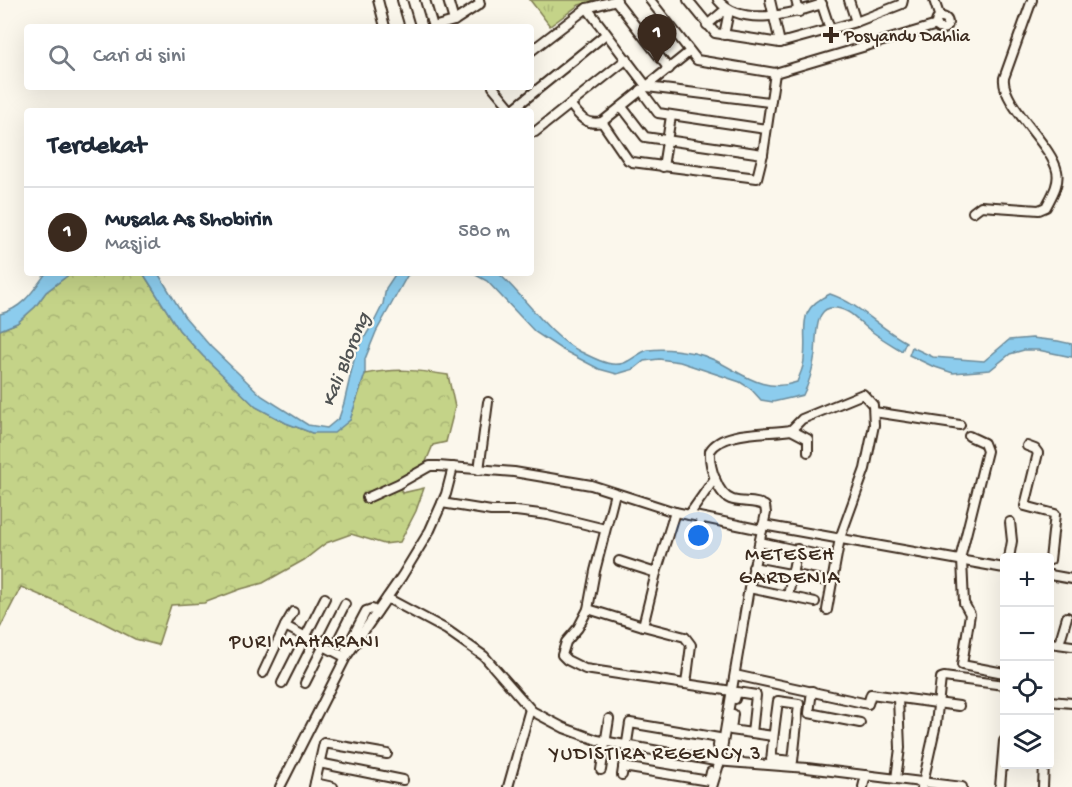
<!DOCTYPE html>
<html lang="id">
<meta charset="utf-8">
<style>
:root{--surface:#fff;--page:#f6f6f7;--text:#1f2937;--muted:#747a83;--line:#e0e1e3;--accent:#3b2a1e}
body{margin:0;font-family:"Gochi Hand",sans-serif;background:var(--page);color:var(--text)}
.controls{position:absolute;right:18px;bottom:18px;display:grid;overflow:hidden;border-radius:6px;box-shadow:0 6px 24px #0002}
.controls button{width:54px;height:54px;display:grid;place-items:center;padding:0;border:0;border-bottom:2px solid var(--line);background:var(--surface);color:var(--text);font:30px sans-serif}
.you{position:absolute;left:699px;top:536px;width:21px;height:21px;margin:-15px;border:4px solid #fff;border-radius:50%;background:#1a73e8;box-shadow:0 0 0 9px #1a73e833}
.badge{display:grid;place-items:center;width:39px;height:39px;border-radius:50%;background:var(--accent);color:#fff;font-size:20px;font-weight:700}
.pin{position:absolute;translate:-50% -50px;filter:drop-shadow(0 2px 3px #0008)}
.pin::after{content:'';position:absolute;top:32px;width:21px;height:18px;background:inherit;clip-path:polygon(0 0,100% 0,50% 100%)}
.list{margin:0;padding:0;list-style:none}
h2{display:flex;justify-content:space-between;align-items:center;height:78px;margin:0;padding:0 24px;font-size:26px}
h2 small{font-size:20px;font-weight:400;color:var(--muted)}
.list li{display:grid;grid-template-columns:39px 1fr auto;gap:18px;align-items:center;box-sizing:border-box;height:90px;padding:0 24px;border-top:2px solid var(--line)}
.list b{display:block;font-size:22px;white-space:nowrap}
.list p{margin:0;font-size:20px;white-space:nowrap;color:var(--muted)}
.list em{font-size:20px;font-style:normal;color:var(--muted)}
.icon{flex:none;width:33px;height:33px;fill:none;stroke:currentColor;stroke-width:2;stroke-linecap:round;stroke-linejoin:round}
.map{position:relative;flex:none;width:1072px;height:787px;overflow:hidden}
.search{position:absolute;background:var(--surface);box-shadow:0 6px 24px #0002;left:24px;top:24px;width:510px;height:66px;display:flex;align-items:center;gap:15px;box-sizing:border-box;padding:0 21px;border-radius:6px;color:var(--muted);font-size:22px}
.panel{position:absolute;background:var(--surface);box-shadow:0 6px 24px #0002;left:24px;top:108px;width:510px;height:168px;border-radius:6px}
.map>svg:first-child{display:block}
</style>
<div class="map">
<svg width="1072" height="787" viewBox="0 0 1072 787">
<defs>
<pattern id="grass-tufts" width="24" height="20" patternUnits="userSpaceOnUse" patternTransform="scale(1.5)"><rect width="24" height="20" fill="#c4d388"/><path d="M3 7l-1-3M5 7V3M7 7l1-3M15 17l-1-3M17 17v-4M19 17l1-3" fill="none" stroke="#a9b575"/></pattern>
<pattern id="forest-crowns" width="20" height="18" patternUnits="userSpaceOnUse" patternTransform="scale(1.5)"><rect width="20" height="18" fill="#c4d388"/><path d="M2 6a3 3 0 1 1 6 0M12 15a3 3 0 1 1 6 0" fill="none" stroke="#a9b575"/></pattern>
</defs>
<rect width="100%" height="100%" fill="#fbf7ec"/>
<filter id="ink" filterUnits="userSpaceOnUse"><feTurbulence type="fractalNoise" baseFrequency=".0167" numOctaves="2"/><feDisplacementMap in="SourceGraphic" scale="12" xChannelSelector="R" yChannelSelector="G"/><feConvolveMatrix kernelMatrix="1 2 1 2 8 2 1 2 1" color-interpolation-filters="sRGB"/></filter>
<g filter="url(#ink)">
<polygon fill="url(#grass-tufts)" stroke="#807e53" stroke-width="1.5" points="530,0 600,0 579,5 550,26"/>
<path fill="url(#forest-crowns)" stroke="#807e53" stroke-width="1.5" d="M71 273H143L179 330 203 356 256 407 286 423 312 433 350 420 365 374C397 368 416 370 448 375L455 407 446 442 433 445 425 464 398 481 402 493 424 488 416 511 400 542 384 544 351 534 326 543 304 560 263 583 241 589 204 603 171 605 158 645 135 639 94 618 21 587 0 628V330L17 323 35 307 46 292Z"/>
<g fill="#8ccced" stroke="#6c8b9a" stroke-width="1.5">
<path d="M46 273H71L46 292 35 307 17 323 0 330V314C23 308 33 291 46 273Z"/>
<polygon points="143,273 158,273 184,316 211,347 262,396 308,425 327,428 339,418 344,403 356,351 374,322 383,304 386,288 396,273 411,273 407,276 376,332 365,359 365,374 350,420 334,433 312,433 286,423 256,407 203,356 179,330"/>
<path d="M472 273H498C527 298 546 334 581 352 596 359 614 370 628 361 634 358 642 351 648 350 663 348 680 350 694 353 733 361 755 397 797 382 800 374 804 367 804 359 808 329 794 310 830 294 860 304 879 328 906 342L902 351C891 344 880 338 870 330 862 325 857 317 848 312 813 295 817 333 815 354 813 368 810 382 803 395L773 402 761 400 751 389 740 382 680 362 659 359 644 361 634 369 617 374 599 369 561 349 535 332 487 281Z"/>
<polygon points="1032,338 1058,341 1072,344 1072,357 1038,350 1024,350 1010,354 990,370 953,373 932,366 909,355 912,347 933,357 984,361 1009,340"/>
</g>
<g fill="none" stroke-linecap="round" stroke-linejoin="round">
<defs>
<g id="minor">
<polyline points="378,0 385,27"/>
<polyline points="402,0 410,27"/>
<polyline points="425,0 433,27"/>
<polyline points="448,0 454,21"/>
<polyline points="650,0 697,60 775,73 937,25"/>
<polyline points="688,0 715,33 780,43 856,22 902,4 903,0"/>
<path d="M718 0C741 28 792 14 822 4"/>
<polyline points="770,0 780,43"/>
<polyline points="796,0 799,12"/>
<polyline points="849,0 856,22"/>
<polyline points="934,0 940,18"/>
<polyline points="616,1 669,69"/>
<polyline points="821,2 830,29"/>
<polyline points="587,8 647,87"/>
<circle cx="942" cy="23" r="6"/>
<polyline points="707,25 726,9"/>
<polyline points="433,27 454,21 480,4 479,0"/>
<polyline points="724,35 729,11"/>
<polyline points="531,51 587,8 617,0"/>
<polyline points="493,87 513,111"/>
<polyline points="647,87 769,102"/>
<polyline points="641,90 658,113 766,129"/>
<path d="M570 104C579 116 586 126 602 122L689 52"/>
<polyline points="622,107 645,137 763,154"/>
<polyline points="512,110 606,34"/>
<polyline points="602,122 628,160 632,162 757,178 763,154 775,73"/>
<polyline points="531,133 535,132 627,59"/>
<polyline points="663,167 671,116"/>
<path d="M973 212 981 206 1039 210 1046 207C1051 197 1060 184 1057 171 1051 144 1001 104 1004 78L1032 0"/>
<polyline points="874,412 960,425"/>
<polyline points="791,430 808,439 808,452"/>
<polyline points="1027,446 1035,449 1038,453 1025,506 1055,514 1050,560"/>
<polyline points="479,470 488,402"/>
<polyline points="615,493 595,571 588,609 578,628 566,642 562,655 567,660 585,669 732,691"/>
<polyline points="367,498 398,484 430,466 438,466 514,472 591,485 675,512 762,530"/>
<polyline points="442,503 491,511 516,511 548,515 605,529"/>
<polyline points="689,515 715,478"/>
<polyline points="763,525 1004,568"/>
<polyline points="701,540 698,533 701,518"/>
<polyline points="760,542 823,556"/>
<polyline points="1009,558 1012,541 1010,522"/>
<polyline points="960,559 987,451 984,443 969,436"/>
<polyline points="962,560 964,603 970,614 962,665 1004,673"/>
<polyline points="619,561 656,573"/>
<polyline points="1050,575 1072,579"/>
<polyline points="749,588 815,602"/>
<polyline points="788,596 797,549"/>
<polyline points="387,598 447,630 484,656 532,711 564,728 597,740 715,761 807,768 962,787"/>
<polyline points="588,609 643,626 685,637 691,645 686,684"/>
<polyline points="827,610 832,582"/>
<polyline points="293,612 285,626 343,656"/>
<polyline points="643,626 656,573 675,512"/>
<polyline points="1050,643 1072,646"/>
<polyline points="1059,644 1067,617"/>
<polyline points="346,649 366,611 372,609 377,612"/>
<polyline points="263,673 285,626"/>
<polyline points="735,675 868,704 871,694 959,706"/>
<polyline points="282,683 325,598"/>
<polyline points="305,683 345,604"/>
<polyline points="812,691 809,713 860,723"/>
<polyline points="735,699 737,692 756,695 752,733"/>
<polyline points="1050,701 1072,703"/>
<polyline points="733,714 731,730 773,736"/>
<polyline points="319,763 403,780"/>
<path d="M771 765C772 744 775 723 778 701L799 704 793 761 771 759"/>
<polyline points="623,767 709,781 711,772"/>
<polyline points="601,770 609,719"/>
<polyline points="622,775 630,723 719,738 718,746"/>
<polyline points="896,779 900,748 898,698"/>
<polyline points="315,783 333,787"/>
<polyline points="280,787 346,657 402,576 430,530 446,494 453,467"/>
<polyline points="314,787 324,743 387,754"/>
<polyline points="508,787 530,709"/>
<path d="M712 787 720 761 749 588 766 513 765 506C755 500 744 503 733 500 717 496 709 465 710 451 722 430 769 434 791 430L802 419 863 394 873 405 874 425 865 469 840 538 832 582 753 567"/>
<polyline points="863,787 866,775"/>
<polyline points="922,787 936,724 941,678 944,677 1004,685"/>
<polyline points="1000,787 1004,741"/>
<polyline points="1043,787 1044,764"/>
</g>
</defs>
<use href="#minor" stroke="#3b2a1e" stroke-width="12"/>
<use href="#minor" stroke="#fbf7ec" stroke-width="8"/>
</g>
</g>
<path fill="#3b2a1e" stroke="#fbf7ec" stroke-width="2" d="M828 26h6v6h6v6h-6v6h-6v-6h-6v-6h6z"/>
<g text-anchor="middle" stroke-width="4.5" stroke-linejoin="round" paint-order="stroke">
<g font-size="18" fill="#3b2a1e" stroke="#fbf7ec" text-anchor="start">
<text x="844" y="41">Posyandu Dahlia</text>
</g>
<g font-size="20" font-style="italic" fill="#4f5252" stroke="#fbf7ec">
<text transform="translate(344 359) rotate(-68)" y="7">Kali Blorong</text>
</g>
<g font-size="20" letter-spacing="1.5" fill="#3b2a1e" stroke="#fbf7ec">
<text x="790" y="560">METESEH<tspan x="790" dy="23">GARDENIA</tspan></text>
<text x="305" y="647">PURI MAHARANI</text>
<text x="656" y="759">YUDISTIRA REGENCY 3</text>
</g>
</g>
</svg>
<div class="controls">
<button>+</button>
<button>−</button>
<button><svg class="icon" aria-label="locate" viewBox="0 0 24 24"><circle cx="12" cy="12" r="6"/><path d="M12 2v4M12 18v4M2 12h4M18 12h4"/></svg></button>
<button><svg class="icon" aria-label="layers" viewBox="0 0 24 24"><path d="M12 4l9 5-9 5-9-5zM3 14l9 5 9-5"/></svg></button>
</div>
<div class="you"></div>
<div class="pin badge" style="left:657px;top:64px">1</div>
<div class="search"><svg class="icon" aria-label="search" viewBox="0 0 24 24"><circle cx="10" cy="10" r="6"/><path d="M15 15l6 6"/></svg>Cari di sini</div>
<section class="panel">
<h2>Terdekat<small></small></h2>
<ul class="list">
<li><span class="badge">1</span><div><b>Musala As Shobirin</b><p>Masjid</p></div><em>580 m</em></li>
</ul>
</section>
</div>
